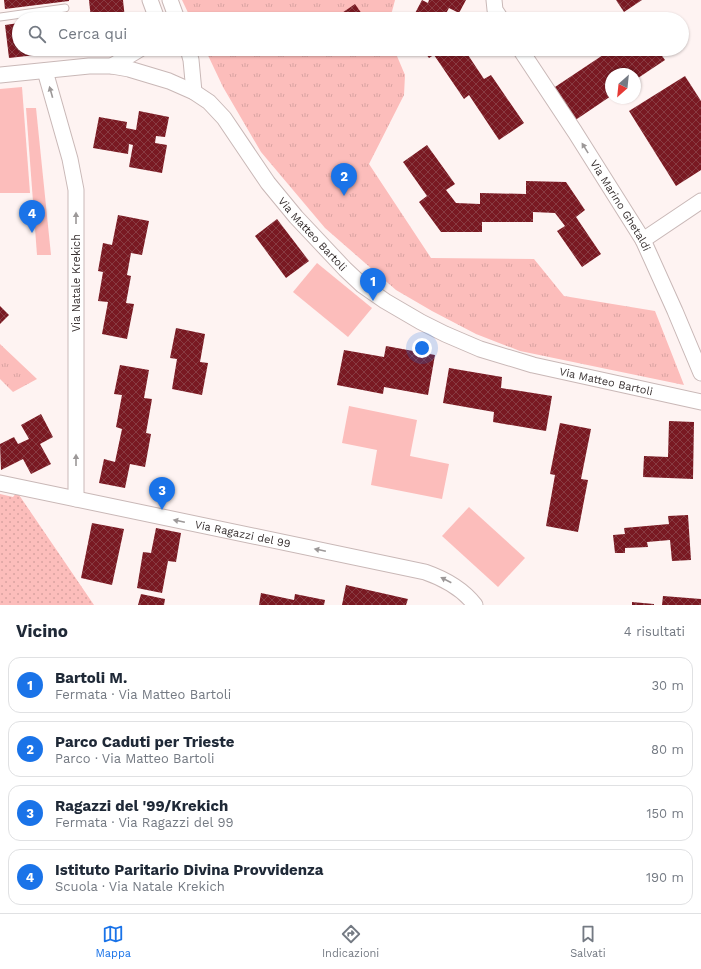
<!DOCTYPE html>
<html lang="it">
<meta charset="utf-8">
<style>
:root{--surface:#fff;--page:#f6f6f7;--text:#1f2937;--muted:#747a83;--line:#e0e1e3;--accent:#1a73e8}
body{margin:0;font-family:"Work Sans",sans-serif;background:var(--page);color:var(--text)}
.compass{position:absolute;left:605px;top:68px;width:36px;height:36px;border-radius:50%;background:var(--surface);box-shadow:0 1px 3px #0004;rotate:207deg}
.you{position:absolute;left:422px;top:348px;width:14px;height:14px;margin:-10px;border:3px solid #fff;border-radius:50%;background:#1a73e8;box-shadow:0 0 0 6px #1a73e833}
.badge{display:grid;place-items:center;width:26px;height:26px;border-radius:50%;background:var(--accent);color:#fff;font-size:13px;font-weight:700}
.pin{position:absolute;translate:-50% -33px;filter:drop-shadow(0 1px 2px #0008)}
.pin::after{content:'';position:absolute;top:21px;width:14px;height:12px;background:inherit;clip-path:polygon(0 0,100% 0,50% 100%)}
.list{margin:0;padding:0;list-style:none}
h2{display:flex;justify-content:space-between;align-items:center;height:52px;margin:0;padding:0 16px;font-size:17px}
h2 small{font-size:13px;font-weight:400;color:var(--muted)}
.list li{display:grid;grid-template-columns:26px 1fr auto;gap:12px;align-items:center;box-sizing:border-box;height:56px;margin:0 8px 8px;padding:0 8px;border:1px solid var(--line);border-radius:12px}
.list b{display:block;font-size:15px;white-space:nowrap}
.list p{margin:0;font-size:13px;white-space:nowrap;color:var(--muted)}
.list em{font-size:13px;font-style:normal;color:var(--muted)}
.icon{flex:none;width:22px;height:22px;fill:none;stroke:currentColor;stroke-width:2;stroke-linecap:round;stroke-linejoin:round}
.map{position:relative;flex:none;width:701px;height:605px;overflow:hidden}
.search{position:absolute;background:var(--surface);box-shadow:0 1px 3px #0004;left:12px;right:12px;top:12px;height:44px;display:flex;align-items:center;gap:10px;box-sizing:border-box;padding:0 14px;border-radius:22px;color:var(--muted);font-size:15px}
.sheet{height:308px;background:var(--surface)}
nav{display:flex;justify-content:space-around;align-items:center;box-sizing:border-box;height:56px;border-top:1px solid var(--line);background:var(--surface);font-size:11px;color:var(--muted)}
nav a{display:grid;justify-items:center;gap:2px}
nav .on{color:var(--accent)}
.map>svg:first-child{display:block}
</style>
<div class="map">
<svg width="701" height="605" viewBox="0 0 701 605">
<defs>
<pattern id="grass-dots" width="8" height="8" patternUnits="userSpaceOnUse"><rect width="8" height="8" fill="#fcbdbb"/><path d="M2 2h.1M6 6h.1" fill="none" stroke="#d9a3a1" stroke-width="1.8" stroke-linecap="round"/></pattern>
<pattern id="park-tufts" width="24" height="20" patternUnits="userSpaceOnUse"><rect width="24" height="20" fill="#fcbdbb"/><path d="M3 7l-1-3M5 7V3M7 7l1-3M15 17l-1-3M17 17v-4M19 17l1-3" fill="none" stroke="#d9a3a1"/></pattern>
<pattern id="building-cross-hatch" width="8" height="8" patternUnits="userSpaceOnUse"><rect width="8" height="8" fill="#791922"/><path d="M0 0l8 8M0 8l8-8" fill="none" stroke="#883b42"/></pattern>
</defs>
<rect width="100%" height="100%" fill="#fef3f2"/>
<polygon fill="url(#grass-dots)" points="17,492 94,605 0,605 0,494 13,497"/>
<g fill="url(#park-tufts)">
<polygon points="182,0 395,0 390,19 191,19"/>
<polygon points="205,49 394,49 405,75 404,95 369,164 431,258 534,259 564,296 655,311 684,385 520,351 476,334 432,311 396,290 325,228 261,152 223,87"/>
<polygon points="0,344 37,379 13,392 0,379"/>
</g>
<g fill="#fcbdbb">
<polygon points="22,87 30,193 0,193 0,89"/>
<polygon points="26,108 36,108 51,255 37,255"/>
<polygon points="317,263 372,308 348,337 293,292"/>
<polygon points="349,406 417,420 410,456 449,464 442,499 371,485 377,450 342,443"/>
<polygon points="469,507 525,558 498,587 442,536"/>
</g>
<g fill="url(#building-cross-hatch)">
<polygon points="4,0 69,0 69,1 5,9"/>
<polygon points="89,0 123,0 125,19 91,19"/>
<polygon points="422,0 428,3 429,0 466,0 459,13 449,8 443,19 412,19"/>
<polygon points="616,0 642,0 624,12"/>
<polygon points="355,4 362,14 354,19 342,19 339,15"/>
<polygon points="19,23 19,49 81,49 81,50 9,58 5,25"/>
<polygon points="422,49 464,49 484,79 491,75 524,123 499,140 469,95 464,99 434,55 429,58"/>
<polygon points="612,49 657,49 665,60 635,80 635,74 611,74 611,96 574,121 552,89"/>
<polygon points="685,76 701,101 701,170 676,186 629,111"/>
<polygon points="139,111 169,117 165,137 156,136 155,143 167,145 162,173 129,167 133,145 129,144 128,154 93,148 99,117 127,122 126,128 136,130"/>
<polygon points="427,145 455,184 446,190 456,203 480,204 480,193 526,194 526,181 566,182 585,210 576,217 601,254 582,267 557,231 565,226 555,213 533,212 533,222 482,222 482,232 441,232 419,202 427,196 403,162"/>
<polygon points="118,215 149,221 142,255 131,253 127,275 131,276 126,303 134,304 127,339 102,334 108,302 98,301 103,272 98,271 103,243 112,245"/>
<polygon points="277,219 309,261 286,278 255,236"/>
<polygon points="0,306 9,315 0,324"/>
<polygon points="176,328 205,334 200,362 208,363 202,395 172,389 177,359 170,358"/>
<polygon points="386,346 435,355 428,395 384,387 383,394 337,385 344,350 384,357"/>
<polygon points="120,365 149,370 144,398 152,399 146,433 151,434 145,467 130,464 125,488 99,483 104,459 115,462 122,429 116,427 122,395 114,394"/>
<polygon points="449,368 502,377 501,388 552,396 546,431 493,422 494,412 443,403"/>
<polygon points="41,414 53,437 40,444 51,464 31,474 23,459 1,470 0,444 14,437 18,444 29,439 21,425"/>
<polygon points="669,421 694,422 693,479 643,477 644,456 668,457"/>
<polygon points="560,423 591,429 581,479 588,480 578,532 546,526 555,475 550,474"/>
<polygon points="688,515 691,560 672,561 670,540 647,542 648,547 625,548 625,553 615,553 613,535 625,534 624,528 669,524 668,516"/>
<polygon points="92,523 124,529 112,585 81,578"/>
<polygon points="156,528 181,533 176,562 168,561 162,593 137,588 143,552 151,553"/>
<polygon points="346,585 408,599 406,605 342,605"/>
<polygon points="261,593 294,600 295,594 325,600 324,605 259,605"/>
<polygon points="141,594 165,599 164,605 138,605"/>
<polygon points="663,596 701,599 701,605 662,605"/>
<polygon points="632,602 654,604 654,605 632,605"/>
</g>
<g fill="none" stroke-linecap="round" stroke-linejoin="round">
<defs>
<polyline id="lane" points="0,17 65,8"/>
<g id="street">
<polyline points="150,0 157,19"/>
<polyline points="170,0 177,19"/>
<polyline points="494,0 495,10 501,19"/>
<polyline points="188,49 191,60 194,92"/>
<path id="s1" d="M520 49 575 132 643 240 675 311 701 373"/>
<polyline points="112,66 140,49"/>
<polyline points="45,71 70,159 76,190 76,499"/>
<path id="s2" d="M0 75 89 66H112L129 69 169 81 194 92 209 102 224 118 268 183 296 217 345 269 362 285 385 301 421 322 445 334 480 349 533 365 701 402"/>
<polyline points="643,240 701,201"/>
<path id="s3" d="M0 483 425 572C445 579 462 588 475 605"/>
</g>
</defs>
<use href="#lane" stroke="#c9b8b7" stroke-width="9"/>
<use href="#street" stroke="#c9b8b7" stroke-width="17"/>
<use href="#lane" stroke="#fff" stroke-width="7"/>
<use href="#street" stroke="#fff" stroke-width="15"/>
</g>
<defs><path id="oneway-solid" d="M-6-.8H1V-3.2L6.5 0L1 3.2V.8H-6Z"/></defs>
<g fill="#9c9898">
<use href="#oneway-solid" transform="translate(51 92) rotate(-106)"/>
<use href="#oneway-solid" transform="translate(585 148) rotate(-122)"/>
<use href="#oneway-solid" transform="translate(76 218) rotate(-90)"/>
<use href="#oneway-solid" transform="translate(76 460) rotate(-90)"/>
<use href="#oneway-solid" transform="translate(179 521) rotate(-168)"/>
<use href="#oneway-solid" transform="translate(320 550) rotate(-168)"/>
<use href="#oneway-solid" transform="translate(446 580) rotate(-153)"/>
</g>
<g text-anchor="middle" stroke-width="4" stroke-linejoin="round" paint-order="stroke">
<g font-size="11" fill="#393232" stroke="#fff">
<text dy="4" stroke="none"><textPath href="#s1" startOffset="186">Via Marino Ghetaldi</textPath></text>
<text dy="4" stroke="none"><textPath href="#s2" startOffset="385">Via Matteo Bartoli</textPath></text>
<text transform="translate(76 283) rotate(-90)" y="4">Via Natale Krekich</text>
<text dy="4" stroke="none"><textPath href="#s2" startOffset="721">Via Matteo Bartoli</textPath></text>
<text dy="4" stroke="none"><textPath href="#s3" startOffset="248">Via Ragazzi del 99</textPath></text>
</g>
</g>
</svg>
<svg class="compass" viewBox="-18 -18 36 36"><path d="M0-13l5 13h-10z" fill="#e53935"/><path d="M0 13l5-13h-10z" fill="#747a83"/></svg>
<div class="you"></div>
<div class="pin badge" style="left:373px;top:301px">1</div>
<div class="pin badge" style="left:344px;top:196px">2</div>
<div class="pin badge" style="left:162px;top:510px">3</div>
<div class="pin badge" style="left:32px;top:233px">4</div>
<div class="search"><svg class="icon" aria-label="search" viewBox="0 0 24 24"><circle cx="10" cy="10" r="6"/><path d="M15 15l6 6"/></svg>Cerca qui</div>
</div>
<section class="sheet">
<h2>Vicino<small>4 risultati</small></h2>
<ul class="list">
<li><span class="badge">1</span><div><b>Bartoli M.</b><p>Fermata · Via Matteo Bartoli</p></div><em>30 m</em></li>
<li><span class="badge">2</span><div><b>Parco Caduti per Trieste</b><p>Parco · Via Matteo Bartoli</p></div><em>80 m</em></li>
<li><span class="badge">3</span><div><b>Ragazzi del '99/Krekich</b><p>Fermata · Via Ragazzi del 99</p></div><em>150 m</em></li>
<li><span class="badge">4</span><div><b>Istituto Paritario Divina Provvidenza</b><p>Scuola · Via Natale Krekich</p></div><em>190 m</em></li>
</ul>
</section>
<nav>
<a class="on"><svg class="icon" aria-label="map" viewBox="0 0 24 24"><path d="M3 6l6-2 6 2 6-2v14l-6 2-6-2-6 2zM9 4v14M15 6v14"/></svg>Mappa</a>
<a><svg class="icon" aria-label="directions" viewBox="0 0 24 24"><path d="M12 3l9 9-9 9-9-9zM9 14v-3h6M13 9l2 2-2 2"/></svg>Indicazioni</a>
<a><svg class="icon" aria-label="saved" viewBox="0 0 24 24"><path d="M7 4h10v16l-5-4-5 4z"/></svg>Salvati</a>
</nav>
